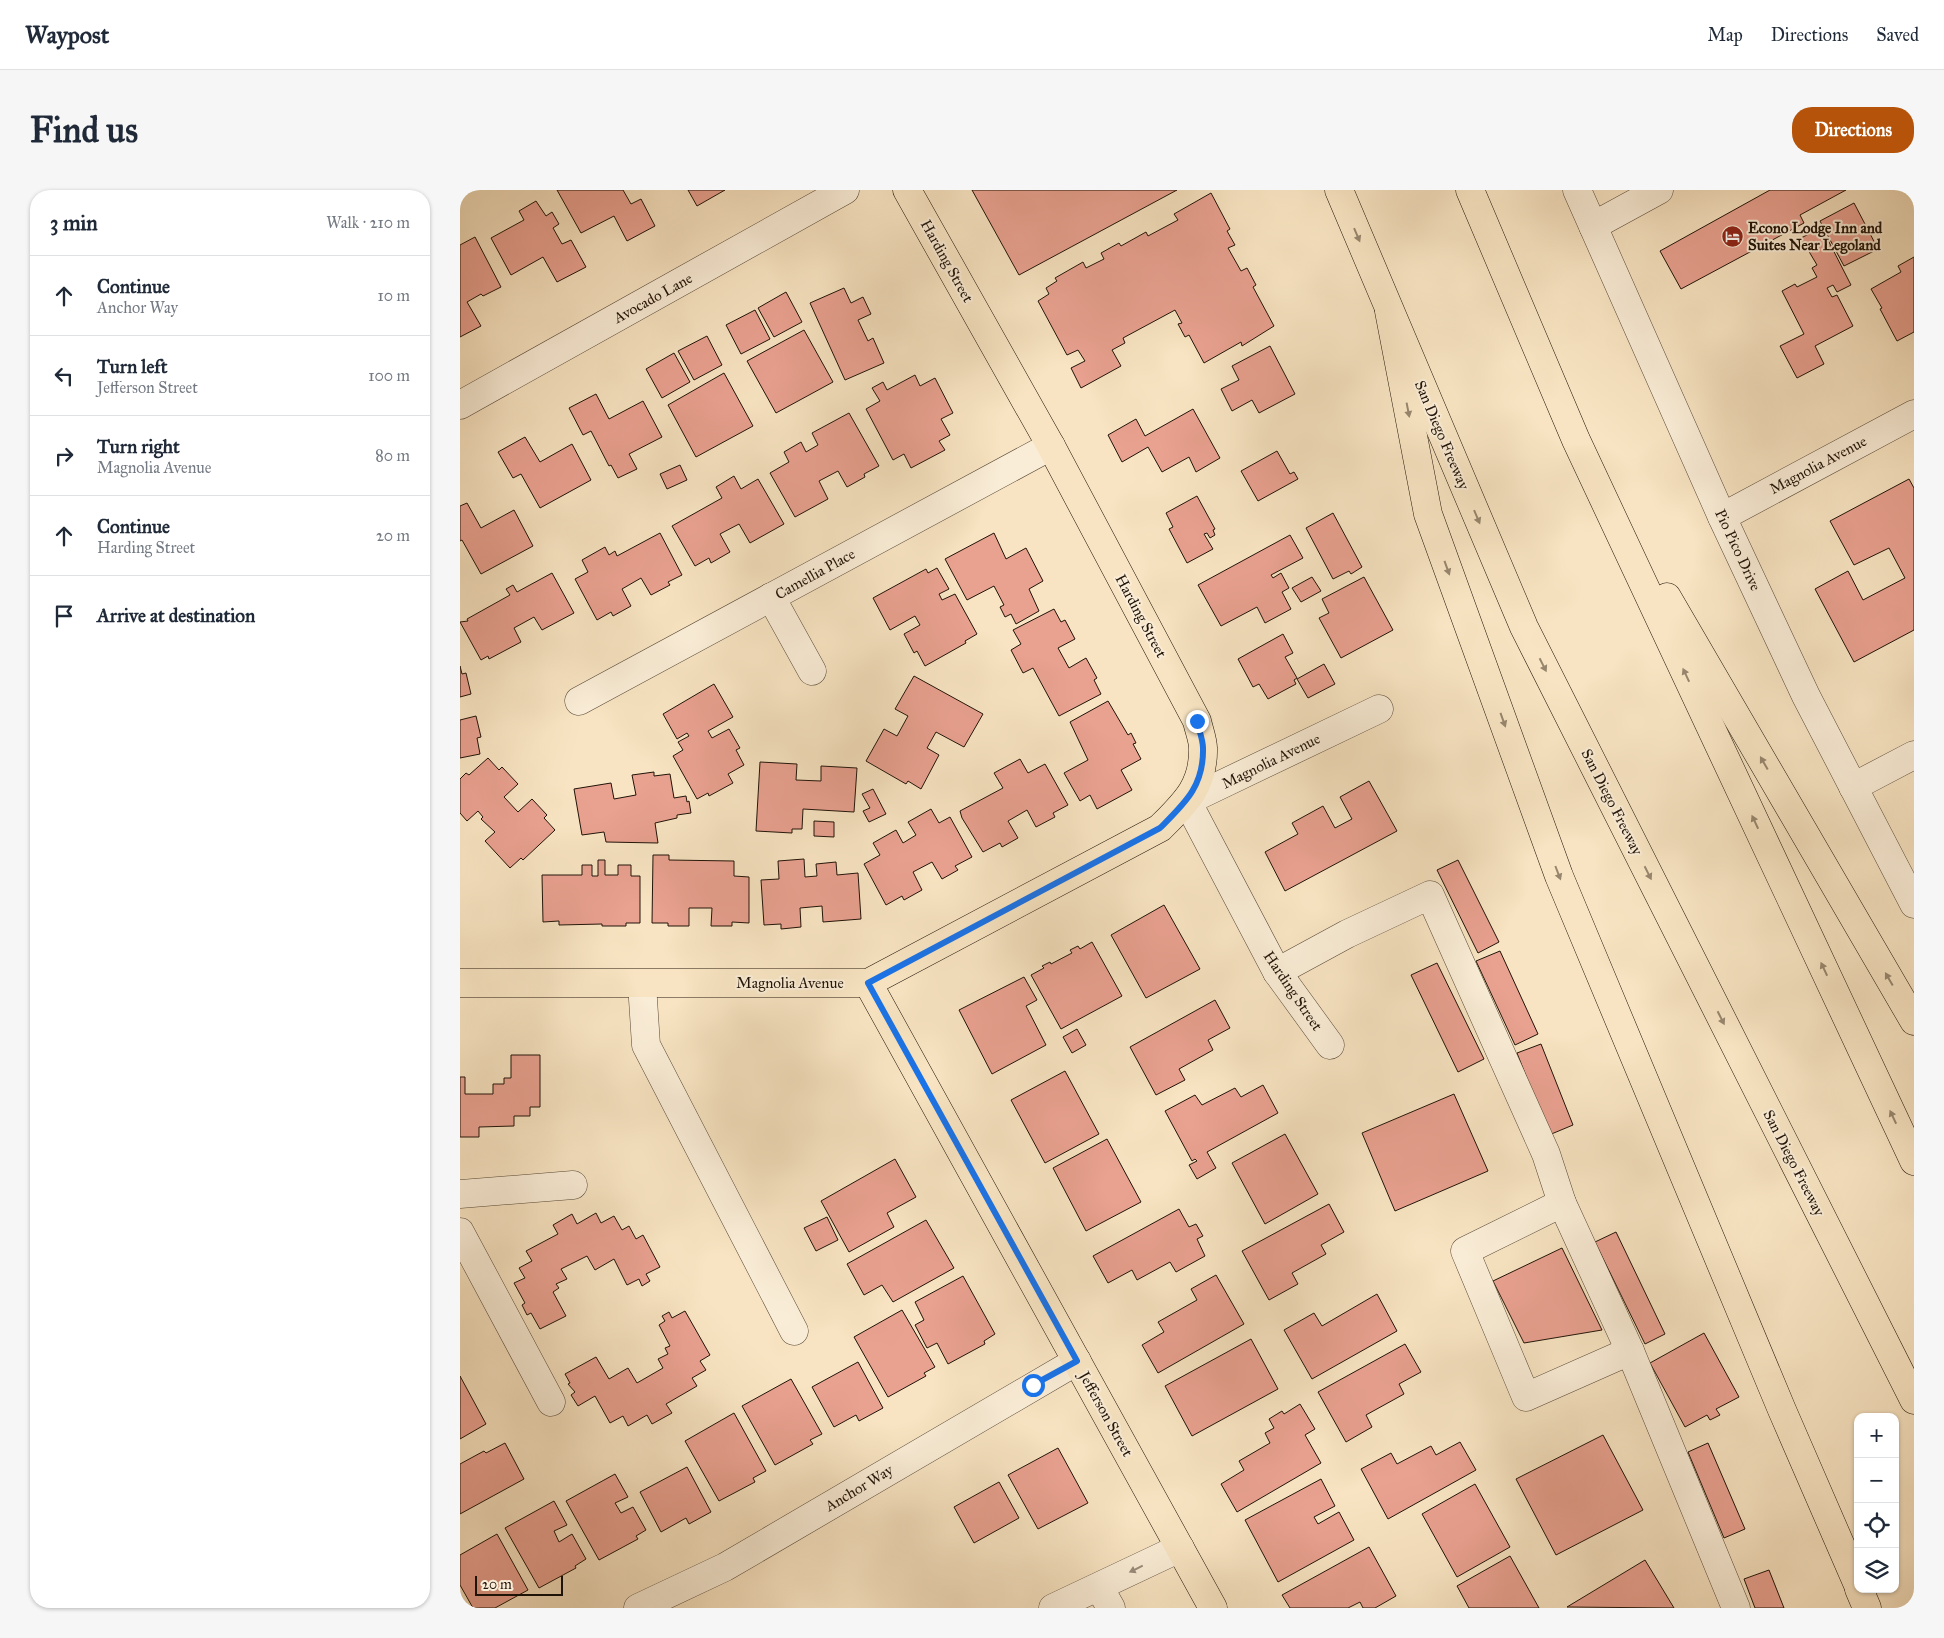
<!DOCTYPE html>
<meta charset="utf-8">
<style>
:root{--surface:#fff;--page:#f6f6f7;--text:#1f2937;--muted:#747a83;--line:#e0e1e3;--accent:#b45309}
body{margin:0;font-family:"IM FELL Great Primer",serif;background:var(--page);color:var(--text)}
.controls{position:absolute;right:15px;bottom:15px;display:grid;overflow:hidden;border-radius:10px;box-shadow:0 1px 4px #0004}
.controls button{width:45px;height:45px;display:grid;place-items:center;padding:0;border:0;border-bottom:1px solid var(--line);background:var(--surface);color:var(--text);font:25px sans-serif}
.scale{position:absolute;left:15px;bottom:12px;width:88px;box-sizing:border-box;padding-left:5px;border:2px solid #201308;border-top:0;font-size:14px;line-height:18px;white-space:nowrap;color:#201308;-webkit-text-stroke:4px #faedd7;paint-order:stroke}
.stop{position:absolute;width:15px;height:15px;margin:-11px;border:4px solid #1a73e8;border-radius:50%;background:#fff}
.stop.end{background:#1a73e8;border-color:#fff;box-shadow:0 1px 5px #0008}
.list{margin:0;padding:0;list-style:none}
h2{display:flex;justify-content:space-between;align-items:center;height:65px;margin:0;padding:0 20px;font-size:21px}
h2 small{font-size:16px;font-weight:400;color:var(--muted)}
.list li{display:grid;grid-template-columns:32px 1fr auto;gap:15px;align-items:center;box-sizing:border-box;height:80px;padding:0 20px;border-top:1px solid var(--line)}
.list b{display:block;font-size:19px;white-space:nowrap}
.list p{margin:0;font-size:16px;white-space:nowrap;color:var(--muted)}
.list em{font-size:16px;font-style:normal;color:var(--muted)}
.icon{flex:none;width:28px;height:28px;fill:none;stroke:currentColor;stroke-width:2;stroke-linecap:round;stroke-linejoin:round}
.map{position:relative;flex:none;width:1454px;height:1418px;overflow:hidden;border-radius:20px}
header{display:flex;align-items:center;gap:30px;box-sizing:border-box;height:70px;padding:0 25px;background:var(--surface);border-bottom:1px solid var(--line)}
header strong{font-size:24px}
nav{display:flex;gap:28px;margin-inline-start:auto;font-size:18px}
.intro{display:flex;align-items:center;justify-content:space-between;box-sizing:border-box;height:120px;padding:0 30px}
h1{margin:0;font-size:35px}
.button{padding:12px 22px;border-radius:20px;background:var(--accent);color:#fff;font-size:18px;font-weight:700}
main{display:flex;gap:30px;padding:0 30px}
aside{flex:1;background:var(--surface);border-radius:20px;box-shadow:0 1px 4px #0004}
.map>svg:first-child{display:block}
</style>
<header>
<strong>Waypost</strong>
<nav><a>Map</a><a>Directions</a><a>Saved</a></nav>
</header>
<div class="intro"><h1>Find us</h1><a class="button">Directions</a></div>
<main>
<aside>
<h2>3 min<small>Walk · 210 m</small></h2>
<ul class="list">
<li><svg class="icon" aria-label="ahead" viewBox="0 0 24 24"><path d="M12 20V5M6 11l6-6 6 6"/></svg><div><b>Continue</b><p>Anchor Way</p></div><em>10 m</em></li>
<li><svg class="icon" aria-label="left" viewBox="0 0 24 24"><path d="M17 20v-9H6M10 6l-5 5 5 5"/></svg><div><b>Turn left</b><p>Jefferson Street</p></div><em>100 m</em></li>
<li><svg class="icon" aria-label="right" viewBox="0 0 24 24"><path d="M7 20v-9h11M14 6l5 5-5 5"/></svg><div><b>Turn right</b><p>Magnolia Avenue</p></div><em>80 m</em></li>
<li><svg class="icon" aria-label="ahead" viewBox="0 0 24 24"><path d="M12 20V5M6 11l6-6 6 6"/></svg><div><b>Continue</b><p>Harding Street</p></div><em>20 m</em></li>
<li><svg class="icon" aria-label="arrive" viewBox="0 0 24 24"><path d="M6 21V4h12l-3 4 3 4H6"/></svg><div><b>Arrive at destination</b></div></li>
</ul>
</aside>
<div class="map">
<svg width="1454" height="1418" viewBox="0 0 1454 1418">
<rect width="100%" height="100%" fill="#f8e4c2"/>
<filter id="stains"><feTurbulence type="fractalNoise" baseFrequency=".004" numOctaves="4"/><feColorMatrix values="0 0 0 0 .2 0 0 0 0 .09 0 0 0 0 .02 0 0 0 .5 -.17"/></filter>
<radialGradient id="worn" r=".72"><stop offset=".6" stop-color="#630" stop-opacity="0"/><stop offset="1" stop-color="#630" stop-opacity=".3"/></radialGradient>
<g fill="#e9a190" stroke="#201308">
<polygon points="97,0 163,0 171,14 181,9 195,36 167,51 154,26 121,43"/>
<polygon points="228,0 265,0 237,16"/>
<polygon points="512,0 717,0 559,85"/>
<polygon points="1310,0 1386,0 1340,25 1344,33 1221,99 1200,61"/>
<polygon points="751,3 770,39 767,41 775,55 768,58 781,81 787,78 796,95 793,97 814,136 782,156 781,152 744,173 729,145 725,147 718,134 722,133 715,120 663,148 665,153 652,160 661,176 621,198 611,178 625,171 618,160 607,165 578,111 589,104 586,98 597,91 595,88 623,72 626,78 644,69 641,63 659,53 661,56 686,42 688,46 718,30 714,24"/>
<polygon points="76,11 86,26 92,22 99,34 93,38 102,54 111,50 126,77 97,92 83,67 51,85 31,48 64,30 59,21"/>
<polygon points="1394,13 1418,59 1384,76 1360,31"/>
<polygon points="1359,39 1365,50 1367,48 1391,95 1377,102 1373,95 1367,98 1372,107 1377,105 1393,136 1355,156 1364,174 1337,188 1320,156 1344,144 1322,101 1335,94 1337,97 1357,87 1352,78 1357,75 1341,48"/>
<polygon points="15,47 41,97 23,106 21,104 7,112 21,136 0,147 0,55"/>
<polygon points="1454,67 1454,142 1437,151 1420,119 1422,118 1411,99 1441,82 1438,76"/>
<polygon points="384,98 391,113 403,107 411,124 398,130 408,151 413,148 424,173 385,190 350,113"/>
<polygon points="326,102 342,132 314,147 298,118"/>
<polygon points="295,120 310,149 281,164 266,135"/>
<polygon points="344,140 373,192 316,223 287,171"/>
<polygon points="247,146 262,175 234,190 218,161"/>
<polygon points="810,156 835,204 799,223 792,210 772,221 761,199 779,190 772,176"/>
<polygon points="214,163 230,192 202,208 186,179"/>
<polygon points="264,183 293,236 236,267 208,215"/>
<polygon points="455,185 460,196 475,188 493,223 481,229 490,245 479,251 485,260 451,278 444,264 433,270 406,219 420,211 412,198 423,192 427,200"/>
<polygon points="136,204 149,229 183,211 202,247 169,264 177,279 158,288 151,275 149,276 131,241 123,245 109,218"/>
<polygon points="733,219 760,268 736,282 729,267 702,282 688,257 662,272 648,245 676,229 685,246"/>
<polygon points="389,223 419,276 404,284 405,287 387,297 378,281 359,291 368,309 335,327 310,283 329,272 324,262 341,252 346,262 358,255 352,243"/>
<polygon points="65,247 80,272 112,254 131,290 80,318 61,284 53,288 38,262"/>
<polygon points="817,261 830,284 834,282 838,289 798,311 781,281"/>
<polygon points="220,275 227,290 207,299 200,284"/>
<polygon points="274,286 281,299 298,289 324,334 290,353 279,334 260,344 270,362 251,373 249,368 235,376 212,336 262,308 256,297"/>
<polygon points="1449,289 1454,298 1454,440 1394,472 1355,399 1388,381 1403,410 1445,388 1429,358 1394,375 1370,331"/>
<polygon points="737,306 755,339 753,340 755,345 750,348 747,343 744,344 753,359 727,373 709,339 713,337 706,323"/>
<polygon points="7,313 21,338 54,320 73,356 21,384 2,350 0,351 0,316"/>
<polygon points="873,323 902,377 891,384 889,381 873,389 846,338"/>
<polygon points="200,343 222,385 208,392 210,395 191,405 181,388 162,399 171,416 153,426 151,422 137,430 115,389 128,382 122,370 145,357 149,365 155,361 157,366"/>
<polygon points="534,343 546,369 566,358 583,391 569,399 579,421 556,434 551,424 545,427 540,417 544,415 534,396 507,410 485,369"/>
<polygon points="830,345 843,368 811,385 813,388 821,383 829,398 822,402 831,419 805,433 797,417 761,436 738,395"/>
<polygon points="477,378 489,399 479,404 482,410 495,404 517,444 505,451 506,453 465,476 457,461 454,463 444,444 460,435 455,426 430,440 413,408 466,379 468,383"/>
<polygon points="92,383 114,423 82,440 74,427 54,438 61,452 29,469 28,466 21,470 0,432 8,431 7,429 50,405 46,399 53,395 57,402"/>
<polygon points="852,387 861,401 841,412 832,398"/>
<polygon points="904,387 933,440 881,468 859,428 869,423 862,409"/>
<polygon points="594,419 601,432 605,430 615,449 598,458 609,478 626,468 637,488 634,490 641,504 599,526 573,478 563,483 551,460 561,454 553,440"/>
<polygon points="823,444 833,463 825,467 837,488 834,490 836,494 808,509 799,494 793,497 778,469"/>
<polygon points="864,474 875,494 848,508 837,489"/>
<polygon points="0,476 2,484 6,483 11,504 0,507"/>
<polygon points="454,486 523,524 504,557 476,542 467,558 479,565 461,599 448,591 446,594 406,571 424,539 437,546 448,526 435,519"/>
<polygon points="254,494 273,527 248,541 252,548 269,539 280,558 276,560 284,575 268,584 273,593 249,606 248,603 237,609 213,566 223,560 218,552 229,546 227,543 217,549 203,524"/>
<polygon points="648,511 668,545 671,543 676,553 673,554 681,569 661,580 672,600 637,619 630,605 620,611 604,583 628,570 610,532"/>
<polygon points="16,526 21,547 17,548 20,564 0,568 0,530"/>
<polygon points="28,568 39,580 42,577 58,594 44,607 58,622 72,609 87,625 84,628 95,640 63,670 61,668 50,678 25,651 35,642 21,629 23,627 18,621 7,631 0,623 0,589 6,583 9,585"/>
<polygon points="560,569 568,583 585,574 608,615 593,623 595,627 576,637 567,620 548,631 558,648 542,657 540,653 523,662 502,628 500,621 543,598 534,583"/>
<polygon points="300,572 337,574 336,590 361,591 361,576 397,578 394,622 343,619 342,639 332,639 332,643 296,641"/>
<polygon points="194,582 194,586 210,584 214,608 226,606 227,612 229,611 231,623 217,625 217,628 195,633 198,653 146,652 144,642 122,645 114,599 151,593 154,609 176,605 172,585"/>
<polygon points="909,591 937,641 825,701 805,662 838,644 832,633 863,616 875,638 892,629 880,607"/>
<polygon points="413,599 426,624 409,632 403,621 410,618 402,604"/>
<polygon points="471,619 479,633 490,627 512,667 495,676 498,680 482,689 472,672 453,682 462,700 444,710 442,706 426,715 404,674 420,665 413,653 436,640 443,653 456,645 448,632"/>
<polygon points="354,631 374,632 374,647 354,646"/>
<polygon points="193,665 209,665 209,670 274,671 274,686 289,687 289,733 272,732 272,736 251,736 252,718 229,718 229,736 208,736 208,733 192,733"/>
<polygon points="344,669 345,687 357,686 356,674 376,672 377,685 398,683 401,729 363,732 362,716 340,718 341,737 321,739 321,734 304,735 301,690 319,689 318,671"/>
<polygon points="138,670 145,670 145,685 158,685 158,675 171,675 171,686 180,686 180,733 166,733 166,736 142,736 142,734 99,735 99,731 83,732 82,685 122,685 122,675 132,675 132,686 138,686"/>
<polygon points="998,670 1039,752 1018,763 977,680"/>
<polygon points="704,715 740,779 686,808 651,745"/>
<polygon points="632,752 662,806 601,839 571,785 584,778 582,776 590,772 591,774 612,763 610,760 618,756 620,759"/>
<polygon points="1040,761 1078,844 1055,855 1016,771"/>
<polygon points="977,773 1024,869 998,882 951,785"/>
<polygon points="564,787 577,810 566,816 586,855 532,884 499,820"/>
<polygon points="755,810 770,838 748,850 753,860 719,879 725,890 696,905 670,857"/>
<polygon points="617,839 626,855 612,863 603,847"/>
<polygon points="1081,854 1113,935 1089,945 1057,863"/>
<polygon points="51,865 80,865 80,917 70,917 70,926 54,926 54,936 19,937 19,947 0,947 0,887 5,887 5,904 33,904 33,894 44,894 44,888 51,888"/>
<polygon points="605,881 639,944 585,973 551,910"/>
<polygon points="803,895 818,923 747,962 756,978 737,989 729,975 737,971 735,969 732,971 705,921 735,905 742,915 775,898 781,907"/>
<polygon points="994,904 1028,981 935,1021 902,943"/>
<polygon points="825,944 858,1004 805,1034 772,973"/>
<polygon points="647,949 681,1012 626,1041 593,978"/>
<polygon points="435,969 456,1007 427,1023 434,1037 389,1062 361,1011"/>
<polygon points="869,1014 884,1042 861,1055 866,1064 832,1083 838,1094 809,1110 782,1061"/>
<polygon points="719,1019 729,1037 736,1034 743,1046 737,1049 745,1066 716,1082 710,1072 677,1090 672,1080 648,1093 633,1066"/>
<polygon points="136,1023 141,1033 154,1026 162,1040 169,1036 176,1049 183,1045 200,1077 186,1084 190,1091 182,1096 179,1089 167,1095 154,1069 135,1080 127,1066 101,1079 107,1089 96,1094 99,1098 93,1102 106,1126 80,1139 71,1123 67,1125 62,1115 65,1113 54,1093 65,1088 59,1078 72,1071 66,1061 98,1044 93,1035 112,1024 117,1034"/>
<polygon points="367,1027 378,1050 356,1061 344,1038"/>
<polygon points="466,1030 494,1078 433,1112 422,1095 404,1105 387,1074"/>
<polygon points="1156,1042 1205,1144 1185,1154 1135,1052"/>
<polygon points="1102,1058 1142,1140 1064,1153 1033,1091"/>
<polygon points="756,1085 784,1134 698,1183 682,1155 704,1142 698,1132 737,1110 731,1099"/>
<polygon points="503,1086 535,1144 524,1151 525,1154 488,1174 477,1153 467,1158 455,1135 464,1130 455,1112"/>
<polygon points="917,1104 937,1141 852,1189 824,1140 854,1123 862,1136"/>
<polygon points="442,1120 475,1177 464,1183 466,1186 428,1207 394,1147"/>
<polygon points="225,1121 250,1165 240,1171 246,1180 232,1188 237,1196 206,1214 212,1223 192,1234 187,1225 168,1236 163,1226 150,1233 135,1206 118,1216 111,1205 115,1202 108,1194 110,1193 105,1184 136,1167 149,1189 168,1178 177,1193 203,1178 198,1169 208,1164 205,1158 210,1156 199,1135 205,1131 202,1126 209,1122 212,1128"/>
<polygon points="1244,1143 1279,1207 1256,1219 1260,1225 1250,1230 1247,1225 1225,1237 1190,1173"/>
<polygon points="791,1149 818,1199 732,1246 705,1196"/>
<polygon points="945,1154 961,1182 939,1194 944,1204 906,1225 912,1237 886,1252 858,1202"/>
<polygon points="398,1172 423,1218 399,1231 396,1225 374,1237 352,1197"/>
<polygon points="0,1186 26,1234 0,1249"/>
<polygon points="331,1189 362,1244 350,1250 353,1254 315,1275 282,1216"/>
<polygon points="840,1214 855,1239 845,1245 861,1273 777,1322 761,1294 784,1280 779,1271 810,1253 805,1243 814,1238 809,1229 822,1221 824,1224"/>
<polygon points="274,1223 306,1281 293,1288 295,1292 259,1311 225,1251"/>
<polygon points="1143,1245 1183,1320 1096,1365 1056,1289"/>
<polygon points="1000,1252 1016,1280 928,1329 901,1279 931,1263 937,1274 971,1256 976,1265"/>
<polygon points="45,1253 64,1289 0,1324 0,1274 24,1261 26,1263"/>
<polygon points="1248,1253 1285,1339 1264,1348 1228,1262"/>
<polygon points="598,1258 628,1313 578,1339 548,1285"/>
<polygon points="227,1277 251,1322 229,1334 226,1328 201,1342 180,1302"/>
<polygon points="155,1284 168,1307 155,1313 161,1323 173,1317 186,1340 176,1346 178,1349 139,1370 106,1311"/>
<polygon points="861,1289 875,1316 854,1327 858,1334 879,1322 894,1350 818,1392 785,1330"/>
<polygon points="539,1292 559,1328 514,1353 494,1317"/>
<polygon points="1015,1294 1050,1357 997,1387 962,1324"/>
<polygon points="94,1311 107,1335 94,1341 99,1352 112,1344 126,1369 115,1376 116,1378 79,1398 45,1338"/>
<polygon points="37,1344 68,1400 35,1418 13,1418 0,1395 0,1365"/>
<polygon points="909,1357 936,1406 915,1418 903,1418 900,1412 888,1418 830,1418 822,1405"/>
<polygon points="1050,1366 1079,1418 1009,1418 997,1396"/>
<polygon points="1185,1370 1214,1418 1107,1417"/>
<polygon points="1309,1380 1324,1418 1295,1418 1284,1389"/>
</g>
<g fill="none" stroke-linecap="round" stroke-linejoin="round">
<defs>
<g id="minor">
<polyline points="1117,0 1262,327 1346,506 1454,714"/>
<polyline points="1133,36 1199,0"/>
<polyline points="0,215 385,0"/>
<polyline points="1262,327 1454,224"/>
<polyline points="311,407 352,481"/>
<polyline points="119,511 591,256"/>
<polyline points="1393,597 1454,565"/>
<polyline points="817,782 887,744 970,705 1086,964 1102,1013 1005,1061 1066,1207 1170,1161 1276,1418"/>
<polyline points="182,794 186,855 334,1141"/>
<polyline points="870,855 817,782 727,611 919,519"/>
<polyline points="0,1004 113,995"/>
<polyline points="1102,1013 1170,1161"/>
<polyline points="0,1042 91,1212"/>
<polyline points="639,1397 651,1418"/>
<polyline points="178,1418 265,1377 617,1171"/>
<polyline points="593,1418 720,1358"/>
</g>
<g id="major">
<path d="M0 793H408L700 638C725 613 744 596 743 558 743 550 739 540 737 531L591 256 447 0"/>
<polyline points="408,793 753,1418"/>
</g>
<g id="highway">
<polyline points="879,0 1064,437 1454,1210"/>
<polyline points="1010,0 1116,250 1454,971"/>
<polyline points="929,121 968,324 1099,686 1322,1220 1398,1395"/>
<polyline points="1207,407 1454,831"/>
<polyline points="1399,1399 1407,1418"/>
</g>
</defs>
<use href="#minor" stroke="#564736" stroke-width="29"/>
<use href="#major" stroke="#201308" stroke-width="29"/>
<use href="#highway" stroke="#201308" stroke-width="29"/>
<use href="#minor" stroke="#faedd7" stroke-width="28"/>
<use href="#major" stroke="#f8e4c2" stroke-width="28"/>
<use href="#highway" stroke="#f8e4c2" stroke-width="28"/>
</g>
<defs><path id="oneway-solid" d="M-6-.8H1V-3.2L6.5 0L1 3.2V.8H-6Z" transform="scale(1.25)"/></defs>
<g fill="#97866e">
<use href="#oneway-solid" transform="translate(897 45) rotate(67)"/>
<use href="#oneway-solid" transform="translate(948 220) rotate(79)"/>
<use href="#oneway-solid" transform="translate(1017 327) rotate(67)"/>
<use href="#oneway-solid" transform="translate(987 378) rotate(70)"/>
<use href="#oneway-solid" transform="translate(1083 475) rotate(63)"/>
<use href="#oneway-solid" transform="translate(1226 485) rotate(-115)"/>
<use href="#oneway-solid" transform="translate(1043 530) rotate(70)"/>
<use href="#oneway-solid" transform="translate(1304 573) rotate(-120)"/>
<use href="#oneway-solid" transform="translate(1295 632) rotate(-115)"/>
<use href="#oneway-solid" transform="translate(1098 683) rotate(69)"/>
<use href="#oneway-solid" transform="translate(1188 683) rotate(63)"/>
<use href="#oneway-solid" transform="translate(1364 779) rotate(-115)"/>
<use href="#oneway-solid" transform="translate(1429 789) rotate(-120)"/>
<use href="#oneway-solid" transform="translate(1261 828) rotate(63)"/>
<use href="#oneway-solid" transform="translate(1433 927) rotate(-115)"/>
</g>
<use fill="#988b7a" href="#oneway-solid" transform="translate(676 1379) rotate(154)"/>
<g fill="none" stroke-linecap="round" stroke-linejoin="round">
<path stroke="#1a73e8" stroke-width="6" d="M573 1195 617 1171 408 793 700 638C725 613 744 596 743 558 743 550 739 540 737 531"/>
</g>
<defs>
<symbol id="hotel-disc" viewBox="-11 -11 22 22"><circle r="9.5" fill="#8f2418" stroke="#faedd7"/><path d="M-6-4.5h1.5V1H6V5H4.5V3h-9V5H-6ZM-4 0a1.8 1.8 0 1 1 3.6 0ZM.5 0V-2.5h3Q6-2.5 6 0Z" fill="#fff"/></symbol>
</defs>
<g fill-rule="evenodd">
<use href="#hotel-disc" x="1260" y="34" width="25" height="25"/>
</g>
<g text-anchor="middle" stroke-width="4" stroke-linejoin="round" paint-order="stroke">
<g font-size="15" font-weight="bold" fill="#201308" stroke="#faedd7" text-anchor="start">
<text x="1288" y="43">Econo Lodge Inn and<tspan x="1288" dy="17">Suites Near Legoland</tspan></text>
</g>
<g font-size="15" fill="#201308" stroke="#faedd7">
<text transform="translate(487 71) rotate(61)" y="5">Harding Street</text>
<text transform="translate(193 108) rotate(-29)" y="5">Avocado Lane</text>
<text transform="translate(982 245) rotate(67)" y="5">San Diego Freeway</text>
<text transform="translate(1358 275) rotate(-28)" y="5">Magnolia Avenue</text>
<text transform="translate(1278 360) rotate(65)" y="5">Pio Pico Drive</text>
<text transform="translate(355 384) rotate(-29)" y="5">Camellia Place</text>
<text transform="translate(681 426) rotate(62)" y="5">Harding Street</text>
<text transform="translate(811 571) rotate(-26)" y="5">Magnolia Avenue</text>
<text transform="translate(1152 612) rotate(63)" y="5">San Diego Freeway</text>
<text x="330" y="798">Magnolia Avenue</text>
<text transform="translate(833 801) rotate(56)" y="5">Harding Street</text>
<text transform="translate(1334 973) rotate(63)" y="5">San Diego Freeway</text>
<text transform="translate(646 1224) rotate(61)" y="5">Jefferson Street</text>
<text transform="translate(399 1298) rotate(-31)" y="5">Anchor Way</text>
</g>
</g>
<rect width="100%" height="100%" filter="url(#stains)"/>
<rect width="100%" height="100%" fill="url(#worn)"/>
</svg>
<div class="controls">
<button>+</button>
<button>−</button>
<button><svg class="icon" aria-label="locate" viewBox="0 0 24 24"><circle cx="12" cy="12" r="6"/><path d="M12 2v4M12 18v4M2 12h4M18 12h4"/></svg></button>
<button><svg class="icon" aria-label="layers" viewBox="0 0 24 24"><path d="M12 4l9 5-9 5-9-5zM3 14l9 5 9-5"/></svg></button>
</div>
<div class="scale">20 m</div>
<div class="stop" style="left:573px;top:1195px"></div>
<div class="stop end" style="left:737px;top:531px"></div>
</div>
</main>
